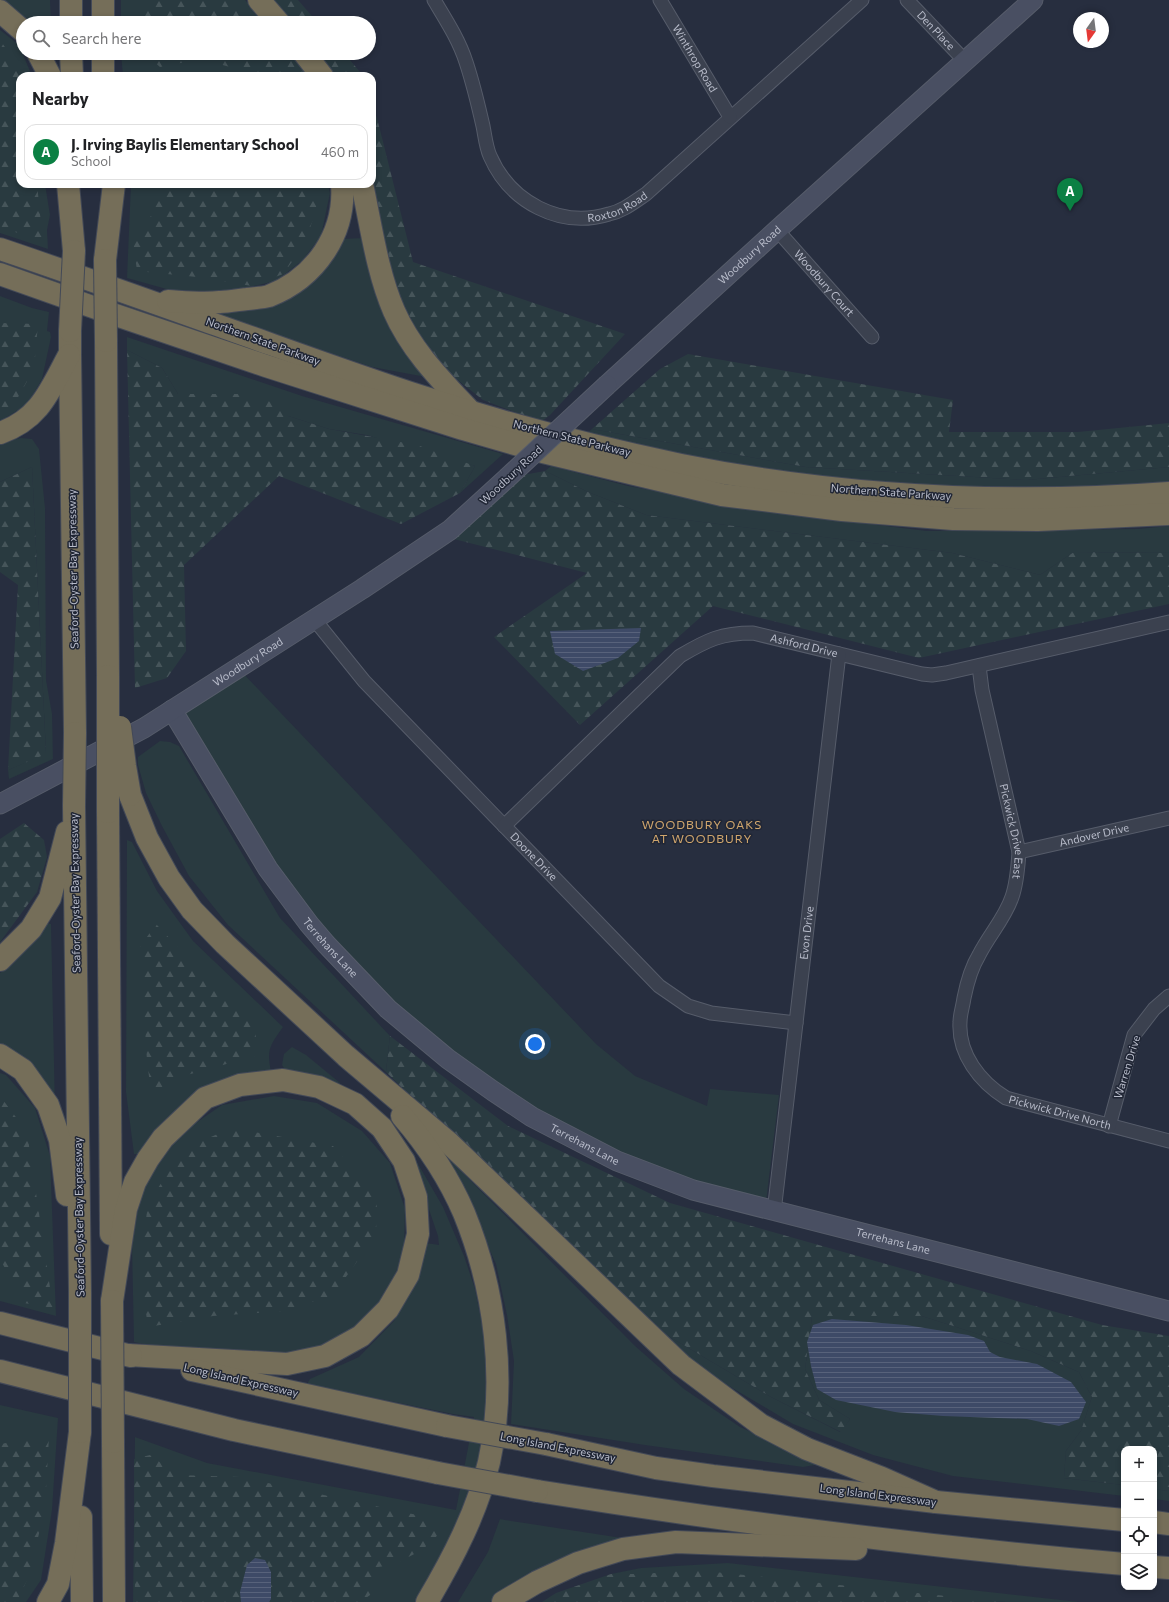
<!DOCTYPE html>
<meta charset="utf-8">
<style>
:root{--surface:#fff;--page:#f2f2f2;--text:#202124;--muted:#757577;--line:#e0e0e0;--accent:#0b8043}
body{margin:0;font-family:Commissioner,sans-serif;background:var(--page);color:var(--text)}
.controls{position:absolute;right:12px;bottom:12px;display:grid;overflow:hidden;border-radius:8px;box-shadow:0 2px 6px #0003}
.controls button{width:36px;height:36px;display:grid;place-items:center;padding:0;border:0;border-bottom:1px solid var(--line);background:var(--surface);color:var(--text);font:20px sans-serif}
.compass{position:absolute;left:1073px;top:12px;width:36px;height:36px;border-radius:50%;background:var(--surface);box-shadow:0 2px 6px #0003;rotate:194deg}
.you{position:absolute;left:535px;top:1044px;width:14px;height:14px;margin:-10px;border:3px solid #fff;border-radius:50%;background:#1a73e8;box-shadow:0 0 0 6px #1a73e833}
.badge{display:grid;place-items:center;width:26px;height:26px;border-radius:50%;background:var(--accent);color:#fff;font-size:13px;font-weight:700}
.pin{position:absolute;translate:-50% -33px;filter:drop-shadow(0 1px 2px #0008)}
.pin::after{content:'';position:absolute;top:21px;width:14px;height:12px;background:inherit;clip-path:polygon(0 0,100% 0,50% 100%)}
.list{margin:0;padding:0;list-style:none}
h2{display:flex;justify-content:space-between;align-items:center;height:52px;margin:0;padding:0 16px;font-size:17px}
h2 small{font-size:13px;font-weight:400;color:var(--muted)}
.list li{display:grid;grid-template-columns:26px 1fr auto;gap:12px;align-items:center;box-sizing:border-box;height:56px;margin:0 8px 8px;padding:0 8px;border:1px solid var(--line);border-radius:12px}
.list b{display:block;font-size:15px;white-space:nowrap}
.list p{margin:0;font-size:13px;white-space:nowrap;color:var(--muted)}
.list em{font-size:13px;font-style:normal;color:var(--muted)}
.icon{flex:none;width:22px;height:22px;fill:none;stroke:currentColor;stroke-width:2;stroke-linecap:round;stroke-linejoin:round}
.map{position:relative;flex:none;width:1169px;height:1602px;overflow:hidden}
.search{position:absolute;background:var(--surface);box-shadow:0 2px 6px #0003;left:16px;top:16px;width:360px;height:44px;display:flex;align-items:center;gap:10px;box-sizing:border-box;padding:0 14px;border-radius:22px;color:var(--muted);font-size:15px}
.panel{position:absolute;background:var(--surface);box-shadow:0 2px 6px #0003;left:16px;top:72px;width:360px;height:116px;border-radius:12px}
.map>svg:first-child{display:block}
</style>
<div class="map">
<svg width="1169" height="1602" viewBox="0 0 1169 1602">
<defs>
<pattern id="forest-firs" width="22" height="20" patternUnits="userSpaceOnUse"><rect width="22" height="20" fill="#293a40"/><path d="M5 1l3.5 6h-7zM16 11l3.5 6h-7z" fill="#46555a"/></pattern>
<pattern id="water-rules" width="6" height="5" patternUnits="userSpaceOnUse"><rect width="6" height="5" fill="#3e4a67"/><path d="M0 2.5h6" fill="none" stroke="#58627b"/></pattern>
</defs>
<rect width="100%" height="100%" fill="#272e3f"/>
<g fill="#293a40">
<polygon points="0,0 50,0 51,23 24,23 0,3"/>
<polygon points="121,0 245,0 266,23 121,23"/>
<polygon points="0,30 19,45 32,76 20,76 20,184 45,184 50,215 47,230 48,249 0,233"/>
<polygon points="121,53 292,53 311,76 261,76 225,72 205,76 123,76"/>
<polygon points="131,184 328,184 330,193 321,236 303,260 276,281 228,292 170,290 127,278"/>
<polygon points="365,238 426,377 372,367 194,307 246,310 341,239"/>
<polygon points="0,296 32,308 49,312 47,331 50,332 51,337 42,379 27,405 0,421"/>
<polygon points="127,337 302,396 503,454 460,493 475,466 366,435 329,429 288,416 194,395 178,394 162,368 127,350"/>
<polygon points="592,429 806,467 1026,480 1169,467 1169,484 1045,489 894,485 719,465 586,434"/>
<polygon points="21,438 32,439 39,449 45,508 46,680 52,714 53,759 9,779 8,770 46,753 32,467 0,482 0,443"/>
<polygon points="551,466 628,486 787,514 927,531 1138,529 1169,526 1169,553 1074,552 1040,575 952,553 646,515 588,492 545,471"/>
<polygon points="238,668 596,1044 635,1076 707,1106 710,1089 779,1095 766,1202 696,1186 619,1155 538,1113 391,1007 324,931 217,783 172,710"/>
<polygon points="160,741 170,742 179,746 280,918 390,1036 386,1072 228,925 189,876 162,826 146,793 138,765 138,757"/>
<path d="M127 840 132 842 157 891 193 941 283 1027C267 1049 267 1051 272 1077L242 1078 140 1154H134L126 1092Z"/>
<polygon points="45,923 51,924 55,1110 0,1047 0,973 13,964"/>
<polygon points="292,1047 306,1055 340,1083 332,1090 288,1074 282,1065 284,1054"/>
<polygon points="0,1073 6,1075 35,1108 50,1156 56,1316 0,1301"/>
<polygon points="274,1096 317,1103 362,1131 390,1163 405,1209 404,1252 386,1299 360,1327 325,1349 284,1360 188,1353 134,1342 132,1246 139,1201 149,1177 181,1133 222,1105"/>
<polygon points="395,1137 414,1157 443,1207 464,1256 475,1289 485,1339 486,1406 483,1447 470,1503 421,1602 133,1602 135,1437 207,1463 456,1510 474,1417 453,1414 307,1384 310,1379 359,1357 394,1321 415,1279 426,1243 439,1245 438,1236 416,1171"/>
<polygon points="450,1160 635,1346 684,1389 740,1427 810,1459 815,1465 803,1467 645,1445 511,1424 514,1361 507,1315 496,1264 472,1210 448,1163"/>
<polygon points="812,1316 922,1316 1031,1351 1079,1372 1092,1397 1081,1431 1066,1451 1064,1478 1124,1485 1124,1496 953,1476 873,1455 793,1424 707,1373 655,1328 771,1397 840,1432 850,1419 819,1400 805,1369"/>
<polygon points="0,1405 58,1418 52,1510 41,1580 26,1602 0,1602"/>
<polygon points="1154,1489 1169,1491 1169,1501 1154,1499"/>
<polygon points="500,1519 505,1520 648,1542 495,1599 490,1602 458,1602 488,1552"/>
<polygon points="728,1563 1079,1602 1005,1602 642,1574 611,1574 641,1568"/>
</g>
<g fill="url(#forest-firs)">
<polygon points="141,0 234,0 257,23 142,23"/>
<polygon points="274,0 298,0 318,23 290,23"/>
<polygon points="0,40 25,76 20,76 20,184 37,184 43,243 0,226"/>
<polygon points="144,53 287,53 308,74 306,76 262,76 201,59 160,67"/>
<polygon points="311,53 344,53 360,72 362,76 326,76"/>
<polygon points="372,104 377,118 413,262 625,334 550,415 541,422 483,400 445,370 410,324 388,264 372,184"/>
<polygon points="153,184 318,184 316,211 303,247 283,274 252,286 197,277 137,271 133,240 154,212"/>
<polygon points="0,323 38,324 34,369 13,406 0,410"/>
<polygon points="127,350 162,368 178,394 243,394 282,405 288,416 329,429 417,445 475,466 460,493 401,524 279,476 184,565 186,651 167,678 135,688"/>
<polygon points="688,354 953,400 949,432 1078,432 1169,423 1169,467 1026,480 806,467 592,429 660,369"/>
<polygon points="32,467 46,754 8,770 18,585 0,572 0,482"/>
<polygon points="545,471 588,492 646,515 952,553 1040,575 1074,552 1169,553 1169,604 919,658 713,606 580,725 494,637 587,573 442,536 507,478"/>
<polygon points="24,823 44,840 47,857 37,892 0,942 0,839"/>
<polygon points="156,924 256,1030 255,1056 187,1075 151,1092 147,1061 140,947"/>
<polygon points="390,1036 508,1126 670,1203 1102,1325 1169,1336 1169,1491 1154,1489 1154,1449 1124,1449 1124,1485 1064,1478 1066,1451 1081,1431 1092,1397 1079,1372 1031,1351 922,1316 812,1316 805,1369 819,1400 850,1419 841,1432 771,1397 655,1328 521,1196 477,1160 386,1072"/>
<polygon points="0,1096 27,1132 53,1308 24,1303 0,1259"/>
<polygon points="231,1128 333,1146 377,1195 376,1235 333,1295 285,1311 213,1316 148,1327 144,1299 142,1252 148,1203 184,1149"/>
<polygon points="49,1436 45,1507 30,1573 17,1602 0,1602 0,1444"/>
<polygon points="150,1455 178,1475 240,1477 431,1518 441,1532 422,1550 393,1565 378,1567 373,1593 360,1602 269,1602 271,1599 271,1585 240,1592 241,1602 135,1602 134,1459"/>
<polygon points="695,1570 1005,1602 542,1602 556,1593 611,1574 642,1574"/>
</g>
<g fill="url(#water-rules)">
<polygon points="641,628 639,641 618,658 583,671 555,654 550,631"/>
<polygon points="832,1319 906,1325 968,1335 984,1341 990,1352 1000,1357 1037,1364 1071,1382 1086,1402 1079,1419 1059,1426 1027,1419 943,1416 895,1412 836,1400 817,1389 811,1366 807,1342 813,1325"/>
<polygon points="255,1558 265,1560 271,1572 271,1599 269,1602 241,1602 240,1592 247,1565"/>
</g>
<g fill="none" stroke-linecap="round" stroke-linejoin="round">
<defs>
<g id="minor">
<path id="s1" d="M434 0C446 20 459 40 466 62 473 83 478 104 483 126 485 136 486 147 490 156 510 202 560 229 609 214 623 211 634 202 646 194L862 0"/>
<path id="s2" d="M660 0 730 117"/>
<path id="s3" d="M907 0 965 61"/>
<path id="s4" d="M777 230 872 337"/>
<path id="s5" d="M314 619 364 681 659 986 688 1006 711 1013 796 1023"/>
<path id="s6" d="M979 666 982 690 1019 852C1018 867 1017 883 1012 897 1005 918 989 935 979 955 971 968 967 983 964 998 963 1006 960 1014 960 1022 958 1054 980 1082 1006 1098L1169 1141"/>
<path id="s7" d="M504 826 680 656C707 640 721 633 753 633L922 674 932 675 946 673 1169 622"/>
<path id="s8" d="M1019 852 1169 818"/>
<polyline points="1109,1126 1134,1035 1154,1009 1169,996"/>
<path id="s9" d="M774 1212 839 654"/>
</g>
<g id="secondary">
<path id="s10" d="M607 385 777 230 1033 0"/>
<path id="s11" d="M172 710 268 869 309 924 326 944 388 1009 448 1059 493 1091 532 1117 617 1161 693 1190 1169 1311"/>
<path id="s12" d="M0 804 144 728 362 589 450 530 507 478"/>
</g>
<g id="motorway">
<polyline points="71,0 71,23"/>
<polyline points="103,0 103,23"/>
<polyline points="259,0 279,23"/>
<polyline points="0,11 23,31"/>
<polyline points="38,53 50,76"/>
<polyline points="71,53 72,76"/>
<polyline points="103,53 103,76"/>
<polyline points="304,53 322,76"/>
<polyline points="68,184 74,251"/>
<path d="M362 184C371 225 377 272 394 311 411 350 441 380 469 410"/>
<path d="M0 249C71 273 141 298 211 323 282 348 352 374 423 397 506 424 595 447 681 465 841 497 1006 505 1169 493"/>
<polyline points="105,260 114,184"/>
<polyline points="0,274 107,312 266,366 463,429 543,452 722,495 842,510 953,519 1038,520 1169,514"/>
<path d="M168 301C185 302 203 304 220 302 229 302 238 300 247 299 254 298 262 298 269 296 315 278 346 234 342 184"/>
<polyline points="70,331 70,354 75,733"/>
<polyline points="106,341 108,676"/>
<path d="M0 433C40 419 50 390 69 355"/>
<polyline points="130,795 147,838 169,878 192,910 225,944 346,1056 449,1143 681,1365 761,1425 807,1449 882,1478 936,1502"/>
<polyline points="74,806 80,1293"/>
<polyline points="108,812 111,1234"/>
<polyline points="0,960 31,929 50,898 67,832"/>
<polyline points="0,1055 23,1070 48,1105 60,1140 67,1195"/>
<path d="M402 1116C427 1145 449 1178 464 1213 495 1289 507 1380 489 1462 477 1512 453 1558 427 1602"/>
<polyline points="112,1301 126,1209 135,1182 148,1159 163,1138 205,1098 240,1085 283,1080 319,1087 355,1104 382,1128 404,1161 416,1197 418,1234 408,1275 388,1309 361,1336 325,1356 287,1364 128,1355"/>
<polyline points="0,1323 131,1356"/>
<polyline points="192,1370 447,1426"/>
<polyline points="0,1371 234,1430 438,1473"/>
<polyline points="113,1442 114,1602"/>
<polyline points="546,1444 656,1468 713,1476 936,1502 1124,1520"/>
<path d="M537 1491C732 1522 928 1547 1124 1564"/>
<polyline points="81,1517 82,1602"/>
<polyline points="1154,1522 1169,1524"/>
<polyline points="1154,1567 1169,1568"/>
<polyline points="48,1602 58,1584 66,1543 80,1432"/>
<polyline points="503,1602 537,1582 578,1563 623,1549 676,1542 856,1549"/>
</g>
</defs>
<use href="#minor" stroke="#565c6a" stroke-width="15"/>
<use href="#secondary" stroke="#565c6a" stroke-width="21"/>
<use href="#motorway" stroke="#434957" stroke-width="24"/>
<use href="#minor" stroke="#3b414f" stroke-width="13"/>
<use href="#secondary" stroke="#494f62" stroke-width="19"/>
<use href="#motorway" stroke="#756e59" stroke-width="22"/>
<defs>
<polyline id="secondary-bridge" points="507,478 607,385"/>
<g id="motorway-bridge">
<polyline points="105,260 106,341"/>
<polyline points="70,331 74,251"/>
<polyline points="120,727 125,766 130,795"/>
<polyline points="74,806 75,733"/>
<polyline points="108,812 108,676"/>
<polyline points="112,1301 113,1442"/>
<polyline points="447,1426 546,1444"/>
<polyline points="80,1432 80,1293"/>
<polyline points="438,1473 537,1491"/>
</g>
</defs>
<use href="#secondary-bridge" stroke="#565c6a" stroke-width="21" stroke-linecap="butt"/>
<use href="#motorway-bridge" stroke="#434957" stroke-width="24" stroke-linecap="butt"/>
<use href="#secondary-bridge" stroke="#494f62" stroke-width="19"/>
<use href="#motorway-bridge" stroke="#756e59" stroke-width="22"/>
</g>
<g text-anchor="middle" stroke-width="3" stroke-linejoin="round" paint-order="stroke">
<g font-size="11" fill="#b8bcca" stroke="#202635">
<text dy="4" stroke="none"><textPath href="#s3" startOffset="42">Den Place</textPath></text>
<text dy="4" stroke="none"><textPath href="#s2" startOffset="68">Winthrop Road</textPath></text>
<text dy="4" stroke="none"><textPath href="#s1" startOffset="322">Roxton Road</textPath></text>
<text dy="4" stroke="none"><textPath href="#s10" startOffset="193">Woodbury Road</textPath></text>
<text dy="4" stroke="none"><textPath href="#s4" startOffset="71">Woodbury Court</textPath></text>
<text transform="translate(263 341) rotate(20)" y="4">Northern State Parkway</text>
<text transform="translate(572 438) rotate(14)" y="4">Northern State Parkway</text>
<text transform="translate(511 475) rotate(-43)" y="4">Woodbury Road</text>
<text transform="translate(891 492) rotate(4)" y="4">Northern State Parkway</text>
<text transform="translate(73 569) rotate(-91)" y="4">Seaford-Oyster Bay Expressway</text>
<text dy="4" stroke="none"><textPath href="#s7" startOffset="375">Ashford Drive</textPath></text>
<text dy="4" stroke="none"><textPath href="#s12" startOffset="286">Woodbury Road</textPath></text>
<text dy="4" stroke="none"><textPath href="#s6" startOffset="169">Pickwick Drive East</textPath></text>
<text dy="4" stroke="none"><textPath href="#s8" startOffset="77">Andover Drive</textPath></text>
<text dy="4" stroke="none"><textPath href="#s5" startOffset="324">Doone Drive</textPath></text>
<text transform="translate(75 893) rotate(-91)" y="4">Seaford-Oyster Bay Expressway</text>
<text dy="4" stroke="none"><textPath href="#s9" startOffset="281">Evon Drive</textPath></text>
<text dy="4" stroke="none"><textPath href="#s11" startOffset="286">Terrehans Lane</textPath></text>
<text transform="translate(1127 1067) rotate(-73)" y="4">Warren Drive</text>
<text dy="4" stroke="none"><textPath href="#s6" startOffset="522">Pickwick Drive North</textPath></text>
<text dy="4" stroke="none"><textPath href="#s11" startOffset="610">Terrehans Lane</textPath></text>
<text transform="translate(79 1217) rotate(-91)" y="4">Seaford-Oyster Bay Expressway</text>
<text dy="4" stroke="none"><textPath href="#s11" startOffset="934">Terrehans Lane</textPath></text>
<text transform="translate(241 1380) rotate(13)" y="4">Long Island Expressway</text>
<text transform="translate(558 1447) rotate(11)" y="4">Long Island Expressway</text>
<text transform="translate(878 1495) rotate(7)" y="4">Long Island Expressway</text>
</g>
<g font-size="12" letter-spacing="1" fill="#d0a66d" stroke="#202635">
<text x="702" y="829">WOODBURY OAKS<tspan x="702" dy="14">AT WOODBURY</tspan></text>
</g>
</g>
</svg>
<div class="controls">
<button>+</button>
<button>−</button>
<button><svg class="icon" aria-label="locate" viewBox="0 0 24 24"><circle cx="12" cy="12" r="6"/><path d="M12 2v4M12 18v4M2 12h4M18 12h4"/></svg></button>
<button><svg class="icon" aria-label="layers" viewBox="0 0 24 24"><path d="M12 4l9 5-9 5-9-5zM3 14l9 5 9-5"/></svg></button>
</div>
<svg class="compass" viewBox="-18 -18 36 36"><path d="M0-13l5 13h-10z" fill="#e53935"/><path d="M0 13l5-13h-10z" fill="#757577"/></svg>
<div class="you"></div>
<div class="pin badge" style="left:1070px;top:211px">A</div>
<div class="search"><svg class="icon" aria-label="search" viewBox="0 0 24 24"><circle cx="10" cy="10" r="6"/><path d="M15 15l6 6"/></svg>Search here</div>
<section class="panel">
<h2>Nearby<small></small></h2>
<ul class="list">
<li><span class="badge">A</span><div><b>J. Irving Baylis Elementary School</b><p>School</p></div><em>460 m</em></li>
</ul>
</section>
</div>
